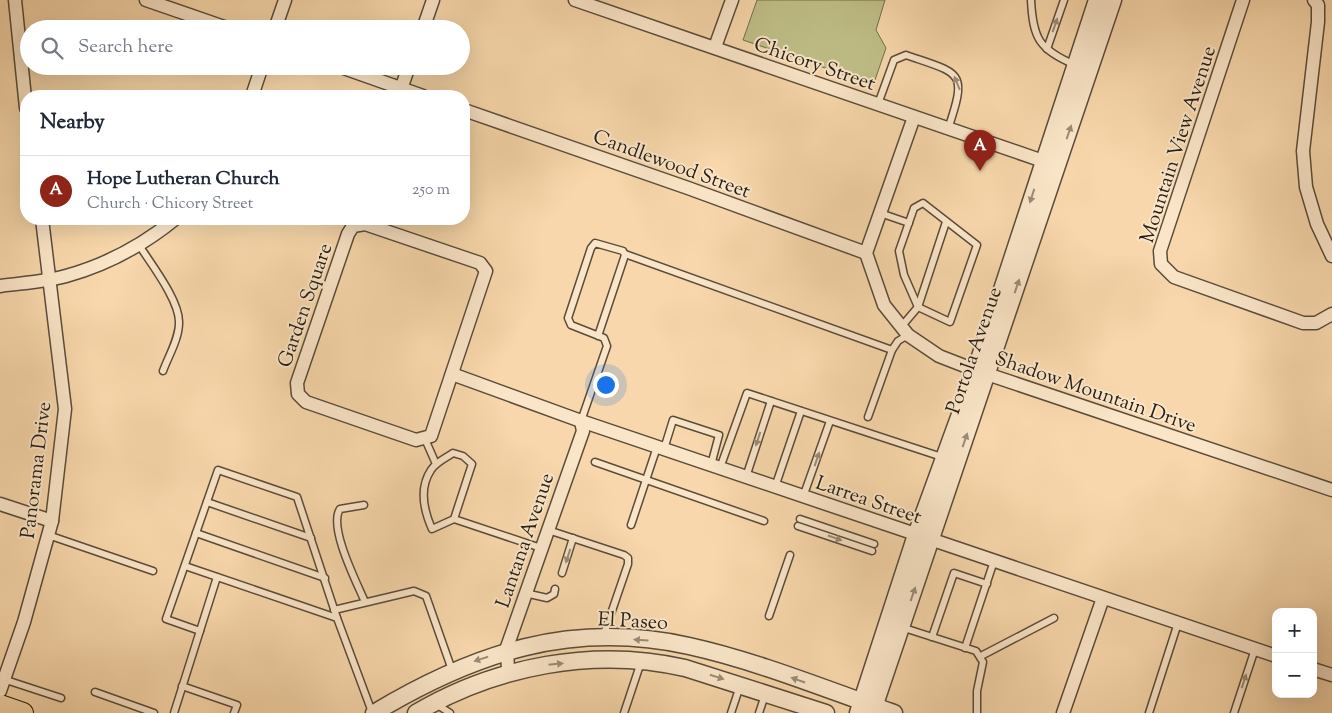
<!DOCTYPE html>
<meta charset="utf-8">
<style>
:root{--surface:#fff;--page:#f6f6f7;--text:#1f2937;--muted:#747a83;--line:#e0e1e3;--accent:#8f2418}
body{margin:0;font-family:"Sorts Mill Goudy",serif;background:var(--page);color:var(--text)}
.controls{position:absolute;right:15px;bottom:15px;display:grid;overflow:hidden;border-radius:10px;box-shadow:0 5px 20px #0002}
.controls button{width:45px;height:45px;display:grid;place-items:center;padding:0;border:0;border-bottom:1px solid var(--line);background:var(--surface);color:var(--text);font:25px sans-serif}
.you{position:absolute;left:605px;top:384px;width:18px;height:18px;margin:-12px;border:4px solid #fff;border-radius:50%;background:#1a73e8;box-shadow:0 0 0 8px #1a73e833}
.badge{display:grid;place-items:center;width:32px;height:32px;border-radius:50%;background:var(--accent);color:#fff;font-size:16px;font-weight:700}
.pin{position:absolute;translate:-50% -41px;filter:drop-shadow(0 1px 2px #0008)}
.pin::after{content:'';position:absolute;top:26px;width:18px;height:15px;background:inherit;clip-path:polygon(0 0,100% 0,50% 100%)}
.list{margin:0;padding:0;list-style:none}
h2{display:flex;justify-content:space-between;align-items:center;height:65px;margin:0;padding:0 20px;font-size:21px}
h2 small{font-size:16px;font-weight:400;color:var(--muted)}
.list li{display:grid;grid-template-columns:32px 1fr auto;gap:15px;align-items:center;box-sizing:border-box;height:70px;padding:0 20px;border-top:1px solid var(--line)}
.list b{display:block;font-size:19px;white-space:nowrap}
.list p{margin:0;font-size:16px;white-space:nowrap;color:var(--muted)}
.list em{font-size:16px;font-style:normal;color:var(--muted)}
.icon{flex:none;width:28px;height:28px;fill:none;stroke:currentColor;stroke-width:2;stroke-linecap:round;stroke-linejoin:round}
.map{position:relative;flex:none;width:1332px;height:713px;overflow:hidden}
.search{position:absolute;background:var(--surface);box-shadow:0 5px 20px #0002;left:20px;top:20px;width:450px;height:55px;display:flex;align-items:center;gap:12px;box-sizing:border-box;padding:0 18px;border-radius:28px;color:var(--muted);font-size:19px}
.panel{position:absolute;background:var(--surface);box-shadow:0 5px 20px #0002;left:20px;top:90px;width:450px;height:135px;border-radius:20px}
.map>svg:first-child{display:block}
</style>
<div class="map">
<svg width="1332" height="713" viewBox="0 0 1332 713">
<rect width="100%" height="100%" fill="#f7d7ab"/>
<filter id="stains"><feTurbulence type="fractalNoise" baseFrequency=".004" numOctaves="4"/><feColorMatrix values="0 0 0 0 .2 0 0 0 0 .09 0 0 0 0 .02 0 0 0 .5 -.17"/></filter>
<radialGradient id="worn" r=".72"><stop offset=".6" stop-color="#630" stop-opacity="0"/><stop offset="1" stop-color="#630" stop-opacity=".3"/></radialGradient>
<polygon fill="#bfbe87" stroke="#726e4e" points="757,0 885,0 876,30 886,48 875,80 869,83 743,40"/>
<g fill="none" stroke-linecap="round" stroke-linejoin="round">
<defs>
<g id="service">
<path d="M1031 0C1033 39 1039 49 1075 65"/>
<polyline points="1047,49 1064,0"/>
<path d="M878 104 894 60 906 55C961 74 968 70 948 129"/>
<polygon points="923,203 977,245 950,322 918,307 904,275 899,251 914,208"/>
<polyline points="880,213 909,223"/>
<path d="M139 245C151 264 180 301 179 323 179 339 168 357 163 371"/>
<polyline points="625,254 892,350"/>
<polyline points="901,327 918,307 946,222"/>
<polyline points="868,417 892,350 898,341 908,335"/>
<polyline points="581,421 607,346 604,338 571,325 568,318 591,248 595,243 623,251 625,255 598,336"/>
<polyline points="425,439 436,464"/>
<polyline points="664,449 673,420 719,435 711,465"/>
<polyline points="595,462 764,521"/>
<polyline points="720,468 747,393 945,458"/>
<polyline points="746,477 771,401"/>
<polyline points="775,487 801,411"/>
<polyline points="803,497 830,421"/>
<polyline points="207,502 311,538"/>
<path d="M364 505 340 509C328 527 357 583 365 602"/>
<path d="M454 519 472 464 463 456 453 453C446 458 436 462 431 470 419 488 424 511 432 529L454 519 541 548"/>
<polyline points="800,519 874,544"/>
<polyline points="631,525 657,447"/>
<polyline points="798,526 872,551"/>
<polyline points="548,530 624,555 628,558 628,564 603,637"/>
<polyline points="196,533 325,578"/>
<polyline points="48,535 153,571"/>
<polyline points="185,566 337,618 372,712"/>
<polyline points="562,573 573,538"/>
<polyline points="525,593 547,598 554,594 555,589"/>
<polyline points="334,610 414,591 426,596 452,670"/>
<polyline points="769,616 790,555"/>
<polyline points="901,627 976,651 983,662 977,691 977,713"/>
<polyline points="200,631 166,619 218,470 297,497 337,618"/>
<polyline points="932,637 954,573 987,584"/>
<polyline points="965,648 994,561"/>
<polyline points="981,656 1054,618"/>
<polyline points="3,679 61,698"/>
<polyline points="182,686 237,705 234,713"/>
<polyline points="95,692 154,713"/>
<polyline points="436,704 450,713"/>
<polyline points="174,713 217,577"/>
<polyline points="624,713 641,662"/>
<polyline points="731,713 740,686"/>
<polyline points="759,713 765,695"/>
<polyline points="1149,713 1178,623"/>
<polyline points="1234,713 1255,649"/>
</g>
<g id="minor">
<polyline points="15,0 26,108"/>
<polyline points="146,0 230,29"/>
<polyline points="575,0 1043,161"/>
<polyline points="1243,0 1160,251 1161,264 1174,277 1303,323 1316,323 1332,314"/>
<polyline points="1314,0 1318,5 1318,22 1303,151 1306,187 1317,224 1332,256"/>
<polyline points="275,29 285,0"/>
<polyline points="423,29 433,0"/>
<polyline points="715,47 732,0"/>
<polyline points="338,66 423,96"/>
<polyline points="401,89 409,66"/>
<polyline points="252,96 262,66"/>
<polyline points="464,110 688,188 866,253"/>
<polyline points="914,117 866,253 884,305 908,335 939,356 975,370 1332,490"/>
<polygon points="365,224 480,263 486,271 431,436 416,440 306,402 298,394 297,383 348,234 353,226"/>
<path d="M0 286C21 283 45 282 66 276 106 265 143 245 175 219"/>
<polyline points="452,374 581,421 1276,656"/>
<polyline points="0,504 52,521"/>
<polyline points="1313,669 1332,675"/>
<polyline points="508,672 507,647 583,431 581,421"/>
<polyline points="0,691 24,622 52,521 65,409 42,219"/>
<polyline points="1063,713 1103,598"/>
</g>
<g id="tertiary">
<path d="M374 713C474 653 571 620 689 646 757 661 828 690 894 713"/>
<path d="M416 713C496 666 594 647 685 668L826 713"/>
<polyline points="858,713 916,535 970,387 1097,0"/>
<polyline points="872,713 1113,0"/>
</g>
<polyline id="primary" points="0,705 23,713"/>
</defs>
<use href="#service" stroke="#5a4c3a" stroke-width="9"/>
<use href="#minor" stroke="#5a4c3a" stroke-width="15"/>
<use href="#tertiary" stroke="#5a4c3a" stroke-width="19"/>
<use href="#primary" stroke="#261e14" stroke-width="22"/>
<use href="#service" stroke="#fae5c8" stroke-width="6"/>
<use href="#minor" stroke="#fae5c8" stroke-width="12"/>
<use href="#tertiary" stroke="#fae5c8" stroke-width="16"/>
<use href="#primary" stroke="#f7d7ab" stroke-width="20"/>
</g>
<defs><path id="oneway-solid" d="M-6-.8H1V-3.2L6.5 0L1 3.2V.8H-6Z" transform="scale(1.25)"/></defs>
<g fill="#9b8b77">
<use href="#oneway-solid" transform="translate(1055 25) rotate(-71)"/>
<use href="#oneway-solid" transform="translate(957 83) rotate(-112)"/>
<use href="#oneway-solid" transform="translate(1069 132) rotate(-71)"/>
<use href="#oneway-solid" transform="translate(1032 196) rotate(108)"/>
<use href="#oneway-solid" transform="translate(1017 286) rotate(-71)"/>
<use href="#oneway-solid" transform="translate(758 439) rotate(108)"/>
<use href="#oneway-solid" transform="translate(965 440) rotate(-71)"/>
<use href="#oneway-solid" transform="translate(817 459) rotate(-71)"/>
<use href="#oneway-solid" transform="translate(835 538) rotate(19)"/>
<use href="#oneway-solid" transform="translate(568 556) rotate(108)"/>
<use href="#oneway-solid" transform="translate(913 594) rotate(-71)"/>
<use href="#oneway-solid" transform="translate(641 640) rotate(-176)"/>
<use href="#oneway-solid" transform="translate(481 659) rotate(163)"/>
<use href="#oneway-solid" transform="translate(556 664) rotate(-6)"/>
<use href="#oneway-solid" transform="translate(717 677) rotate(18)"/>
<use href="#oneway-solid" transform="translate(798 680) rotate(-161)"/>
<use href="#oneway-solid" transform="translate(1244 681) rotate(-72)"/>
</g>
<g text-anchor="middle" stroke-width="4" stroke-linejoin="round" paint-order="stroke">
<g font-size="20" fill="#261e14" stroke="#fae5c8">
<text transform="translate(815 63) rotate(19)" y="7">Chicory Street</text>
<text transform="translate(1177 144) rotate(-72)" y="7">Mountain View Avenue</text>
<text transform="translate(672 163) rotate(20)" y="7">Candlewood Street</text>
<text transform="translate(304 305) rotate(-71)" y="7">Garden Square</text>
<text transform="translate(973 350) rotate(-71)" y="7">Portola Avenue</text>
<text transform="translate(1096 391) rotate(19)" y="7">Shadow Mountain Drive</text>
<text transform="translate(35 470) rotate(-83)" y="7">Panorama Drive</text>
<text transform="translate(869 499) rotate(19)" y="7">Larrea Street</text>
<text transform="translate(524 540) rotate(-71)" y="7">Lantana Avenue</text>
<text transform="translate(633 620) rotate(3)" y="7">El Paseo</text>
</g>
</g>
<rect width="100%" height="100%" filter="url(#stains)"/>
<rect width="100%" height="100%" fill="url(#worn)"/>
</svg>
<div class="controls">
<button>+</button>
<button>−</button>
</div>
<div class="you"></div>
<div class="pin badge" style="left:980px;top:171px">A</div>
<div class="search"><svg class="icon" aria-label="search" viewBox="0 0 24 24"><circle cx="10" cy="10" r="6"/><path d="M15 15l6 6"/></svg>Search here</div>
<section class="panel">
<h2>Nearby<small></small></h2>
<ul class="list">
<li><span class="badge">A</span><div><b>Hope Lutheran Church</b><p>Church · Chicory Street</p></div><em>250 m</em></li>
</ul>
</section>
</div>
